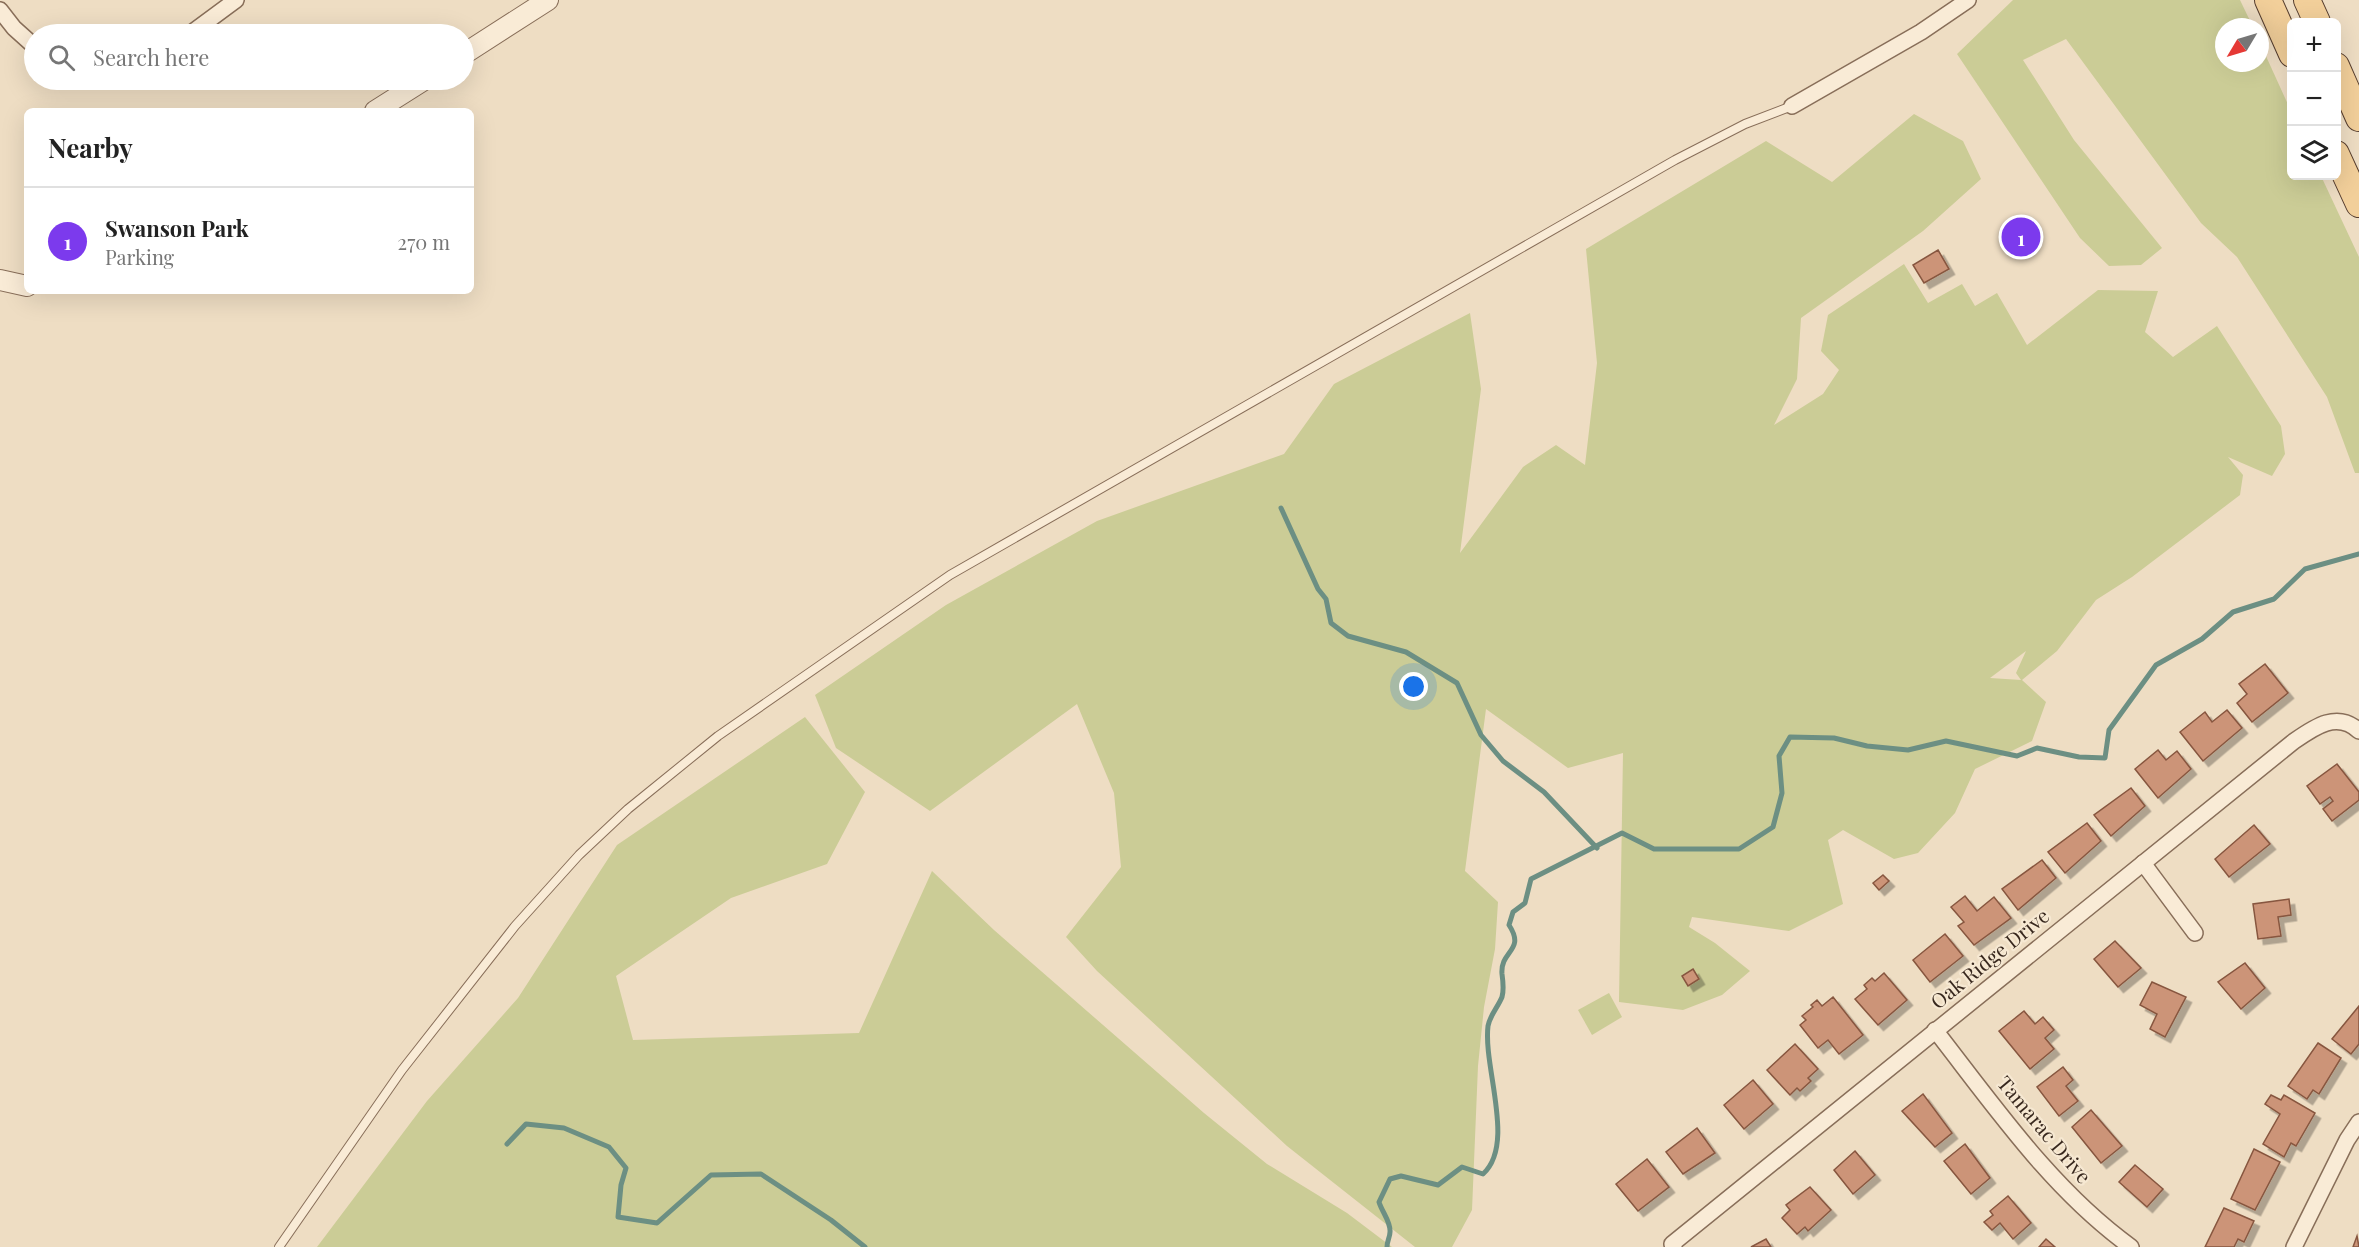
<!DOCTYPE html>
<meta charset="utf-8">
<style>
:root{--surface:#fff;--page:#f6f6f6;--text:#222;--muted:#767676;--line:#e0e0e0;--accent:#7c3aed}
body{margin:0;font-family:"Playfair Display",serif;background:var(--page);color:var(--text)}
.controls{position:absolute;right:18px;top:18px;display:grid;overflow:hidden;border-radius:9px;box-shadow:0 6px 24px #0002}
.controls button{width:54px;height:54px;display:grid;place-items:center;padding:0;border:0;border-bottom:2px solid var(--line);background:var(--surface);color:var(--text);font:30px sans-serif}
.compass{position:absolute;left:2215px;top:18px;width:54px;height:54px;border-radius:50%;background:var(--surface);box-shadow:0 6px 24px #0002;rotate:232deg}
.you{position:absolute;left:1414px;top:687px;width:21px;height:21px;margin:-15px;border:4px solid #fff;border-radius:50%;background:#1a73e8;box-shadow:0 0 0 9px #1a73e833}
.badge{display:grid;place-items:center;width:39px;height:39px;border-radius:50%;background:var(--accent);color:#fff;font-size:20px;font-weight:700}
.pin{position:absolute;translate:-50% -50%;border:3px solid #fff;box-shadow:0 2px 6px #0006}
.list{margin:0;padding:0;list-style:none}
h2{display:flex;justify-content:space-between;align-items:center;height:78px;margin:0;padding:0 24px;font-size:26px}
h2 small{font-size:20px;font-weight:400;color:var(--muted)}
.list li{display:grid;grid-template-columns:39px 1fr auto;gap:18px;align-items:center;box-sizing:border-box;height:108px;padding:0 24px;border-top:2px solid var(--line)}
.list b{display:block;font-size:22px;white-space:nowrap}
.list p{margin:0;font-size:20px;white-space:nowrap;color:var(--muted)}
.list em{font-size:20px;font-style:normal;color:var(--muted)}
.icon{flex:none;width:33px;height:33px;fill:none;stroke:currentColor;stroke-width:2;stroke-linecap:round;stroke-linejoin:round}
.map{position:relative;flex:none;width:2359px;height:1247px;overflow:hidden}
.search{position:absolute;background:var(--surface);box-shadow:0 6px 24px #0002;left:24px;top:24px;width:450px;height:66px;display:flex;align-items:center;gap:15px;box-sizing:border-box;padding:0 21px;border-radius:33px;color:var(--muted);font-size:22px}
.panel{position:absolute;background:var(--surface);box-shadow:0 6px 24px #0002;left:24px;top:108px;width:450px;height:186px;border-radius:9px}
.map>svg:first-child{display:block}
</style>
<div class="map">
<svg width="2359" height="1247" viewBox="0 0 2359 1247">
<defs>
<filter id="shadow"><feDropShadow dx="5.5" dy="5.5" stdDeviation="0" flood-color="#0004"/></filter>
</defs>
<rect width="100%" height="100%" fill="#eeddc3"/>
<g fill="#cbcc96" fill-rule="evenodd">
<polygon points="2013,0 2240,0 2253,27 2224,27 2224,63 2260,63 2260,43 2291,111 2292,176 2321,176 2359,257 2359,473 2355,473 2327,397 2237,257 2201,223 2066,39 2023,60 2074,140 2162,248 2141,265 2109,266 2080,238 1957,54"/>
<path d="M1914 114 1963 141 1981 179 1923 231 1801 318 1797 379 1774 425 1823 394 1839 370 1821 351 1828 315 1904 264 1928 303 1962 284 1975 306 1997 293 2027 345 2098 290 2158 291 2145 332 2173 357 2217 326 2281 426 2285 454 2272 476 2228 457 2243 475 2240 495 2132 577 2096 600 2057 651 2022 680 2046 702 2032 741 1975 769 1955 813 1918 853 1894 859 1843 830 1828 840 1843 904 1789 931 1692 917 1689 927 1715 943 1750 971 1722 995 1683 1010 1619 1002 1623 753 1568 768 1486 709 1465 871 1498 902 1495 949 1484 1007 1478 1066 1472 1210 1452 1247H1415L1287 1146 1097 971 1066 937 1121 867 1114 793 1077 704 930 811 836 748 815 695 946 605 1097 521 1284 454 1334 384 1470 313 1481 389 1460 553 1523 467 1556 445 1585 465 1597 363 1586 249 1766 141 1832 182ZM2026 651 2016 673 2021 680 1990 678Z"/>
<polygon points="805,717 865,792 827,864 731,898 616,976 633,1040 859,1033 932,871 994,930 1204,1113 1267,1164 1347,1213 1392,1247 317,1247 427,1101 518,998 617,845"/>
<polygon points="1609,993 1622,1017 1592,1035 1578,1010"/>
</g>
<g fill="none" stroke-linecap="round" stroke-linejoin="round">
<g stroke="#6c8f83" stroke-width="5">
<polyline points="1281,508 1318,589 1326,599 1331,623 1348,636 1406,652 1457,683 1481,735 1503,761 1544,792 1597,848"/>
<polyline points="507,1144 526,1124 564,1128 609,1147 626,1168 621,1185 618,1217 657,1223 711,1175 761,1174 831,1220 865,1247"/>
<path d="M1387 1247C1387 1241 1390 1237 1390 1232 1391 1222 1382 1212 1379 1202L1390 1179 1401 1176 1438 1185 1462 1167 1483 1174C1516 1144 1483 1068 1488 1026 1490 1015 1498 1007 1502 997 1504 990 1503 981 1502 974 1500 950 1526 951 1509 925L1513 912 1525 903 1531 879 1622 833 1654 849H1739L1773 827 1782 793 1779 756 1790 737 1834 738 1867 746 1908 750 1946 741 2017 756 2037 748 2079 757 2105 758 2109 730 2156 665 2202 639 2233 612 2274 599 2305 569 2359 554"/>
</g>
</g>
<g fill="#cc9478" stroke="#87563f" stroke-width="1.5" filter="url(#shadow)">
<polygon points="1938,250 1949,269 1924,283 1913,265"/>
<polygon points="2265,664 2288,693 2252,722 2237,703 2247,694 2239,684"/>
<polygon points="2227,710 2242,728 2203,761 2180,732 2205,712 2212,722"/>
<polygon points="2158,750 2166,760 2177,751 2191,769 2158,798 2135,769"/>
<polygon points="2337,764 2359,792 2359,800 2332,821 2323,809 2333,801 2330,797 2320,804 2307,786"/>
<polygon points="2131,788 2145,806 2111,836 2094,815"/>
<polygon points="2087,823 2101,841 2065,873 2048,852"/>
<polygon points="2254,825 2270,844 2229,877 2215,859"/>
<polygon points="2042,860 2056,878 2018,910 2002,889"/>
<polygon points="1883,875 1889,881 1879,890 1873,883"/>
<polygon points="1965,896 1977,911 1994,897 2011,918 1974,945 1958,926 1964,922 1951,907"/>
<polygon points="2289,899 2291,915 2278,917 2281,936 2258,939 2253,904"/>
<polygon points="1945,934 1963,956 1930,982 1913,960"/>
<polygon points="2115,941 2141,968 2118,987 2094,959"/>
<polygon points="2245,963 2265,988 2241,1009 2218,982"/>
<polygon points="1693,969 1699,979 1688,986 1682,976"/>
<polygon points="1884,973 1907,1000 1878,1025 1855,999 1867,989 1864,985 1872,978 1875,981"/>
<polygon points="2152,982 2186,997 2165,1037 2150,1029 2157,1014 2140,1005"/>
<polygon points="1833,997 1863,1035 1839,1054 1828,1040 1818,1048 1800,1025 1806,1020 1802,1016 1813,1007 1811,1005 1817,1000 1822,1006"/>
<polygon points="2359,1006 2359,1044 2351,1054 2332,1039"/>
<polygon points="2024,1011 2035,1024 2043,1017 2054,1030 2045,1038 2054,1049 2030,1069 1999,1031"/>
<polygon points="2318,1043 2341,1058 2319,1094 2313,1090 2307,1099 2288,1086"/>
<polygon points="1795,1044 1818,1069 1808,1078 1811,1081 1800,1091 1797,1088 1790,1095 1767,1070"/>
<polygon points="2063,1067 2073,1080 2066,1086 2078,1101 2059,1116 2037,1087"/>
<polygon points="1753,1080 1773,1104 1744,1129 1724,1105"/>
<polygon points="1923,1094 1952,1133 1935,1147 1902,1111"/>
<polygon points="2271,1095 2281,1100 2284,1095 2315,1113 2296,1146 2291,1143 2284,1157 2263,1144 2280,1114 2265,1104"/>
<polygon points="2091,1110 2122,1146 2101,1163 2072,1127"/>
<polygon points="1697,1128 1715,1153 1683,1174 1666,1152"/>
<polygon points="1965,1144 1990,1178 1971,1194 1944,1161"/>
<polygon points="2254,1149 2280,1162 2255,1210 2231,1199"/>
<polygon points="1855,1151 1875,1175 1853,1194 1834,1170"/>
<polygon points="1647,1159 1669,1187 1638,1211 1616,1184"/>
<polygon points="2135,1165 2163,1189 2147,1207 2119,1182"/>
<polygon points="1810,1187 1831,1210 1808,1231 1805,1227 1797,1234 1782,1218 1790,1210 1786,1205"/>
<polygon points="2008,1196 2031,1223 2013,1239 2000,1223 1992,1230 1984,1222 1993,1215 1990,1211"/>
<polygon points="2224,1208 2254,1221 2244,1242 2238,1239 2234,1247 2205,1247"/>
<polygon points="2357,1236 2359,1247 2353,1247"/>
<polygon points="1766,1239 1771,1247 1751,1247"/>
<polygon points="2046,1239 2055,1247 2039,1247"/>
</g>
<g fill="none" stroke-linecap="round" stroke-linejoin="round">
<defs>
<polyline id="service" points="279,1247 402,1070 515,926 579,855 628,809 718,736 950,575 1675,160 1745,124 1792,106"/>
<g id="minor">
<polyline points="0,10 14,28 34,46"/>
<polyline points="190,34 236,0"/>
<polyline points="1792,106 1921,32 1968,0"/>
<polyline points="2143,863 2195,933"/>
<path d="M1935 1030C1995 1107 2052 1190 2131 1247"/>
<path d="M1674 1247 1672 1244 2293 742C2313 728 2337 710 2359 731"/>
<polyline points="2294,1247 2347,1140 2359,1122"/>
</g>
<g id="tertiary">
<polyline points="464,54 548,0"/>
<polyline points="375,111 424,80"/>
<polyline points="0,280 27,286"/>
</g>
<g id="primary">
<polyline points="2268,0 2292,54"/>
<polyline points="2307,0 2317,22"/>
<polyline points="2336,66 2359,118"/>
<polyline points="2336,154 2359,204"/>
</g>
</defs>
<use href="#service" stroke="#886e59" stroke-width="10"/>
<use href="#minor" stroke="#886e59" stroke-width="18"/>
<use href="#tertiary" stroke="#886e59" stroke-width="22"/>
<use href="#primary" stroke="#563d2e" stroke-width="28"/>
<use href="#service" stroke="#f9ebd6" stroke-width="8"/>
<use href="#minor" stroke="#f9ebd6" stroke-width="15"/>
<use href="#tertiary" stroke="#f9ebd6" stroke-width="20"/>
<use href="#primary" stroke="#f2cf9a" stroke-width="26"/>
</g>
<g text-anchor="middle" stroke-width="4.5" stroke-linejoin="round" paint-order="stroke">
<g font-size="20" fill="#38281e" stroke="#f6e8d2">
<text transform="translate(1990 959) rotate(-39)" y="7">Oak Ridge Drive</text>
<text transform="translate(2044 1130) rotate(50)" y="7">Tamarac Drive</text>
</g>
</g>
</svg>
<div class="controls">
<button>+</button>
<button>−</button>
<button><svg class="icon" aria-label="layers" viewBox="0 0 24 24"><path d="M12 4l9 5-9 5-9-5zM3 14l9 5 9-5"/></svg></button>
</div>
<svg class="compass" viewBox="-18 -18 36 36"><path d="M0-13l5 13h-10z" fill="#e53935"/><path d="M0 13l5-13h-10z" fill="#767676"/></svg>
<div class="you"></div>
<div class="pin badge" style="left:2021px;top:237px">1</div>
<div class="search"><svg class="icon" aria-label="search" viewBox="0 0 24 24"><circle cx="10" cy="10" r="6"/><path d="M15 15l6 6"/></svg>Search here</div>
<section class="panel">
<h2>Nearby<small></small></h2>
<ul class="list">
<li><span class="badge">1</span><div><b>Swanson Park</b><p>Parking</p></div><em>270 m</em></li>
</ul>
</section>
</div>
